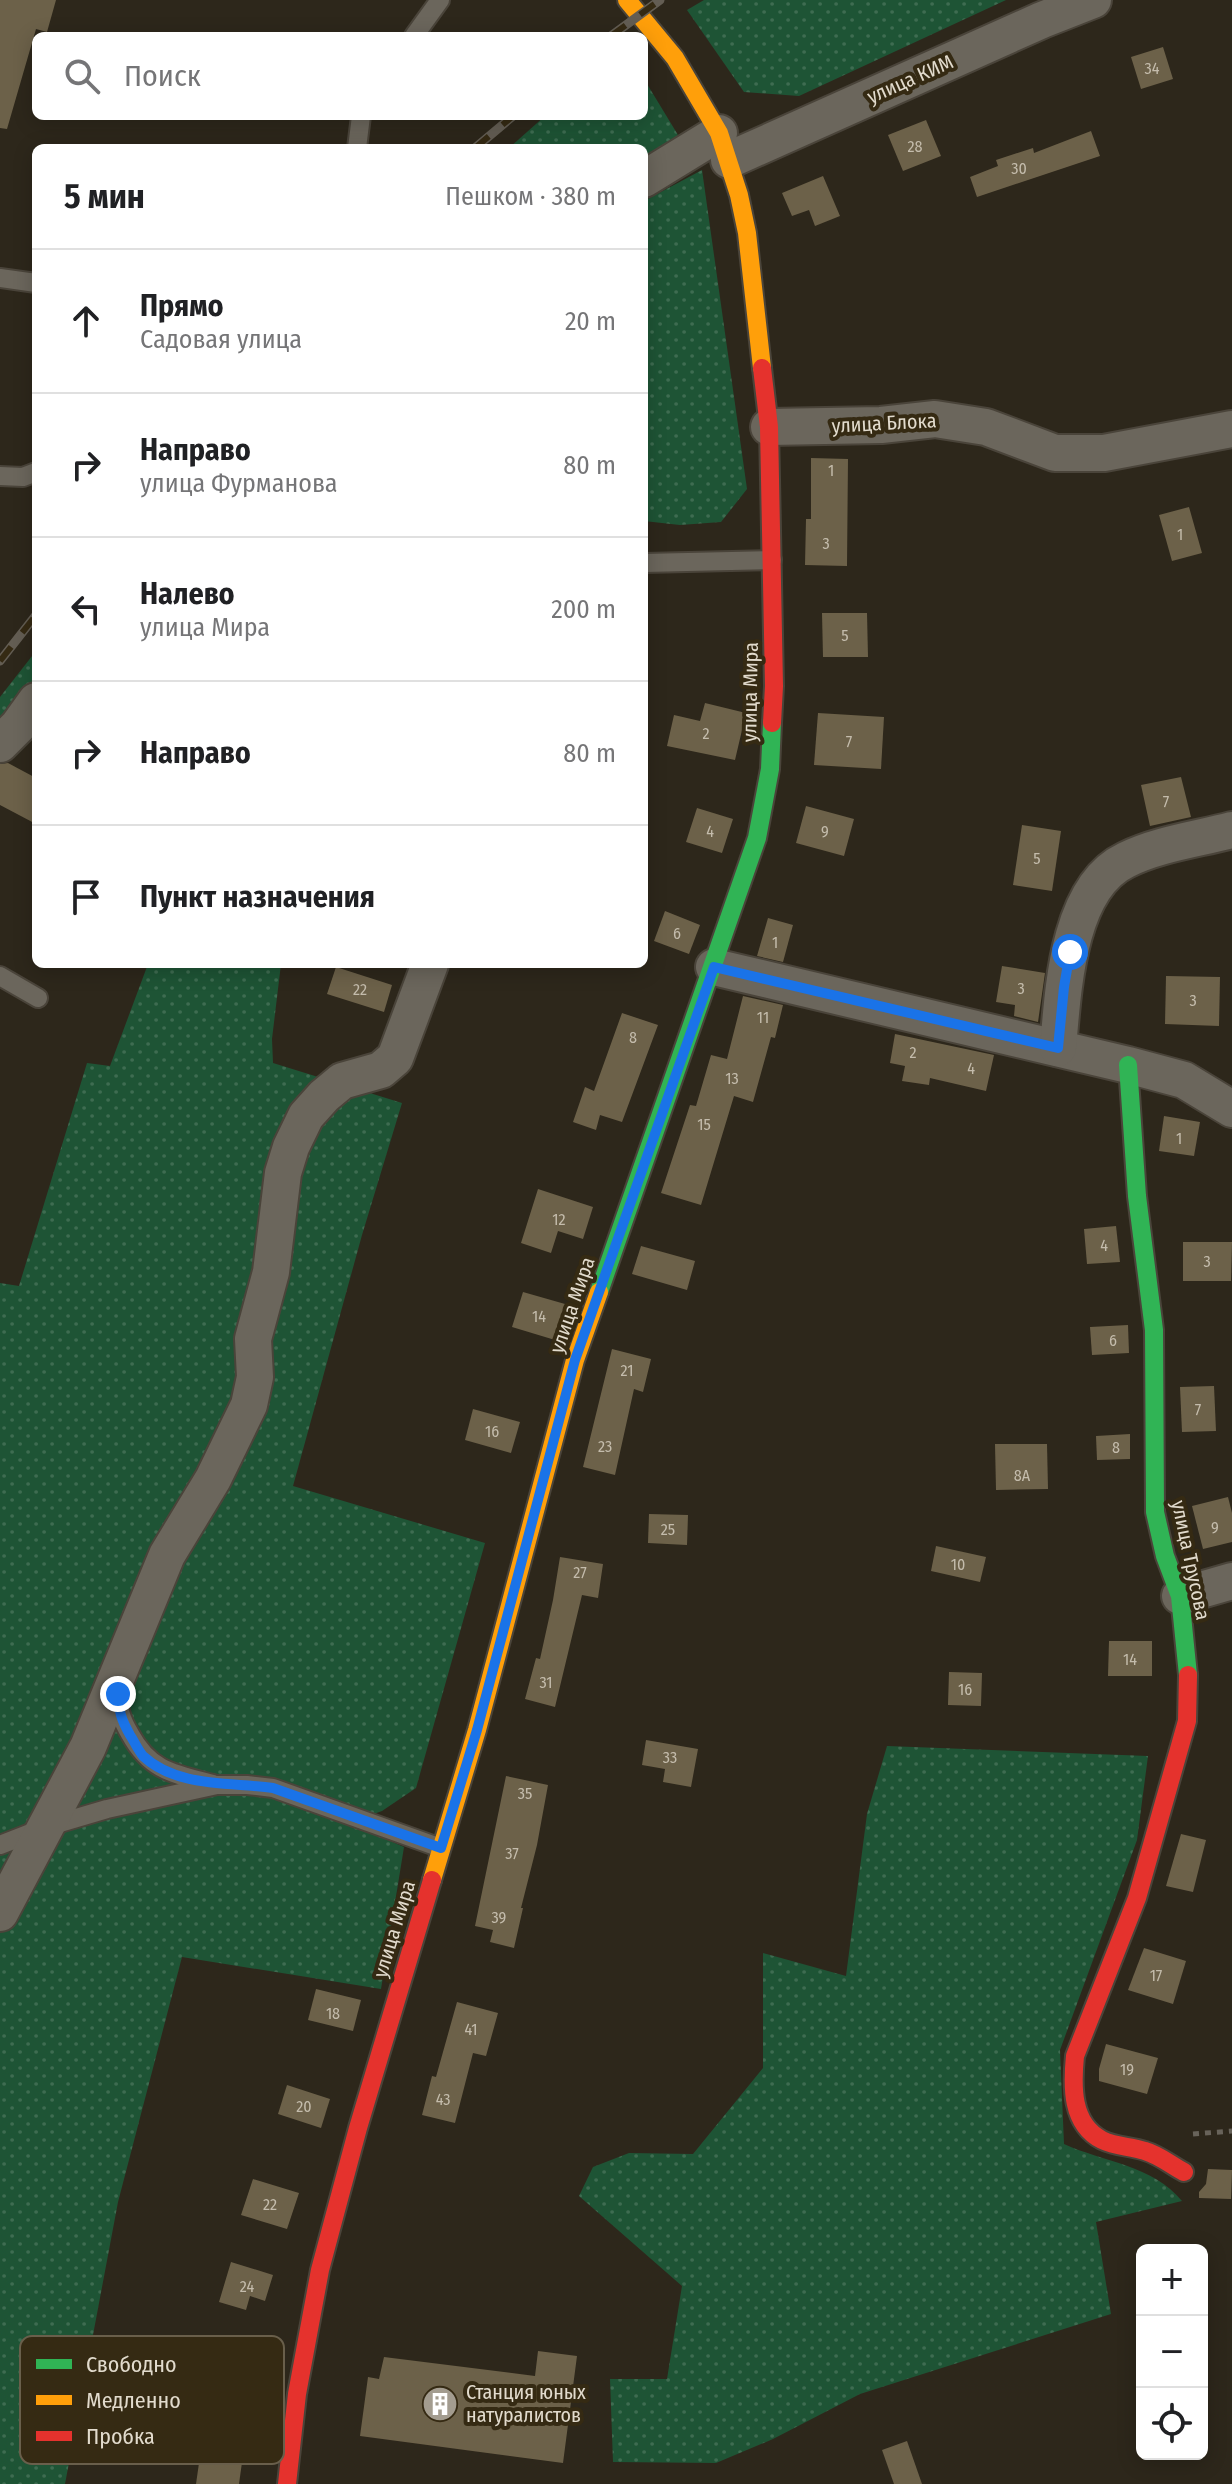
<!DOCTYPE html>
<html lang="ru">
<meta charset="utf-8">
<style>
:root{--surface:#fff;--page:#f6f6f6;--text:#202124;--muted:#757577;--line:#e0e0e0}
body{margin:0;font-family:"Fira Sans Condensed",sans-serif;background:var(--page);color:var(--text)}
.controls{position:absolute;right:24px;bottom:24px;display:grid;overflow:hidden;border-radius:12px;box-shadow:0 4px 20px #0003}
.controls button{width:72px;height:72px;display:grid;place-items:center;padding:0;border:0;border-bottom:2px solid var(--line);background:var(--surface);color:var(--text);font:40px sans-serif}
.stop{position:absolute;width:24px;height:24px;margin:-18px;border:6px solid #1a73e8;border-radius:50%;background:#fff}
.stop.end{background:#1a73e8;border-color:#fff;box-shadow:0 2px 8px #0008}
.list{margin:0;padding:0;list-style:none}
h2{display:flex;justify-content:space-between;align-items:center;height:104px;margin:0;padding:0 32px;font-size:34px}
h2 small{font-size:26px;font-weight:400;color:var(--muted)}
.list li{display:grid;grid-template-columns:52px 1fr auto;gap:24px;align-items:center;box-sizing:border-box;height:144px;padding:0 32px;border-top:2px solid var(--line)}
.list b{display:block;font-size:30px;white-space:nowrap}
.list p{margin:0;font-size:26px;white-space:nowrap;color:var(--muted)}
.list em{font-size:26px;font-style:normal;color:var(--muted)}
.icon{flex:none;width:44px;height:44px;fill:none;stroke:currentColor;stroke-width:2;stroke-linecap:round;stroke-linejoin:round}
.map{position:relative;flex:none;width:1232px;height:2484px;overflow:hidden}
.search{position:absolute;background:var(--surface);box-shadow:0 4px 20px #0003;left:32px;top:32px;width:616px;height:88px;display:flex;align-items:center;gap:20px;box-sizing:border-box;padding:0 28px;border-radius:12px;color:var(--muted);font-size:30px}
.panel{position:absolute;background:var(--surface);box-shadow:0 4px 20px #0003;left:32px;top:144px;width:616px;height:824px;border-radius:12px}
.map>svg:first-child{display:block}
</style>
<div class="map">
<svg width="1232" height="2484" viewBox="0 0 1232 2484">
<defs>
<pattern id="grass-dots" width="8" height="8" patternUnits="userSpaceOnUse" patternTransform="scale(2)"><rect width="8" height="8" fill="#1e5435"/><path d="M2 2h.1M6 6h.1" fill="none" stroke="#3e6c51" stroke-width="1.8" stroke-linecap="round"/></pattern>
</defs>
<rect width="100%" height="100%" fill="#2d271b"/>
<g fill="url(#grass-dots)">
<polygon points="704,0 1006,0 799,96 744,92 687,10"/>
<polygon points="644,79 678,135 644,159 644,148 509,148 545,116 644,116"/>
<polygon points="702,170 747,489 721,522 680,525 644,521 644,201"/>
<polygon points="36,651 36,688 0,734 0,697"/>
<polygon points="148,964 281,964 272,1039 273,1063 402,1103 362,1235 293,1486 485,1543 416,1788 382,1811 349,1823 404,1847 381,1989 182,1957 118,2202 65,2484 0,2484 0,1283 19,1286 87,1063 110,1066"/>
<path d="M887 1746 1148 1756 1137 1840 1060 2050 1064 2144C1103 2162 1153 2165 1182 2201L1096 2222 1111 2314 860 2394 773 2439 716 2463 613 2462 610 2379H667L682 2286 579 2196 593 2167 629 2153 693 2154 763 2068V1953L846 1976 867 1814Z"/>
</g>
<g fill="#6c6149">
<polygon points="0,0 56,0 47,32 36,29 7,129 0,128"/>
<polygon points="1163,47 1173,79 1141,89 1131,57"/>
<polygon points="926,120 941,156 903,171 888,135"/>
<polygon points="1091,131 1100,156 977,197 970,177 998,166 996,160 1033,148 1034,153"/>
<polygon points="823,176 840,216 815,226 809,210 792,216 782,193"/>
<polygon points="811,458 848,459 847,566 805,565 806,519 811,519"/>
<polygon points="1189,507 1202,553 1172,561 1159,515"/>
<polygon points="822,613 867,613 868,657 823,657"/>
<polygon points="705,703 746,713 735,760 667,746 674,715 700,721"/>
<polygon points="818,713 884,717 881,769 814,765"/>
<polygon points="8,763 36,778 36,824 0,805 0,764"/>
<polygon points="1181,777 1191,817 1150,826 1141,785"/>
<polygon points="806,806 854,819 844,856 796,843"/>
<polygon points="697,808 733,819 722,853 686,842"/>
<polygon points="1022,825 1061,831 1052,891 1013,885"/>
<polygon points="665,911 700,925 689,954 654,941"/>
<polygon points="768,918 793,925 783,962 757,956"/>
<polygon points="1002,966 1045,973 1038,1022 1014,1016 1015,1005 996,1002"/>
<polygon points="336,967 392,985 384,1012 327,994"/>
<polygon points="1166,976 1220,977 1219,1026 1165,1024"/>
<polygon points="743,996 783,1005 775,1038 771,1037 753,1102 734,1096 701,1205 661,1193 690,1105 696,1106 711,1055 727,1059"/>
<polygon points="622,1013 658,1025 622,1122 600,1115 596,1130 573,1122 585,1087 594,1091"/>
<polygon points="895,1034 994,1055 986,1091 930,1078 929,1085 902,1081 905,1066 890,1063"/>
<polygon points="1164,1116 1200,1122 1194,1156 1159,1151"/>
<polygon points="538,1189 593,1207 583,1239 558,1231 551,1253 521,1243"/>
<polygon points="1116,1226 1120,1262 1087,1264 1084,1229"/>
<polygon points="1183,1242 1232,1242 1231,1281 1183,1281"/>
<polygon points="641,1246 695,1261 687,1290 632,1274"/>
<polygon points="523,1292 565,1304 555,1340 512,1327"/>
<polygon points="1128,1325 1129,1353 1092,1355 1090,1327"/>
<polygon points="612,1349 651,1359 643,1392 634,1389 615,1475 583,1467"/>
<polygon points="1214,1386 1216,1431 1182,1432 1180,1387"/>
<polygon points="473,1409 520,1422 511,1453 465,1440"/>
<polygon points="1130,1434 1130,1459 1097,1460 1096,1436"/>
<polygon points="995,1444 1047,1444 1048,1489 996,1490"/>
<polygon points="1228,1497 1232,1513 1232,1542 1203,1549 1192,1506"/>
<polygon points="649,1514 688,1515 687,1545 648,1543"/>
<polygon points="936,1546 986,1557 980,1582 931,1571"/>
<polygon points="560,1557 603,1564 598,1598 582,1595 555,1707 525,1699 536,1658 540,1659 553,1600"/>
<polygon points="1109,1641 1152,1641 1152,1676 1108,1676"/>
<polygon points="949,1672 982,1673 981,1706 948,1705"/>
<polygon points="646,1740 698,1749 691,1787 663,1782 665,1769 642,1765"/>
<polygon points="506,1776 548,1785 537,1845 521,1908 523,1908 514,1948 490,1942 493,1930 475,1926"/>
<polygon points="1181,1834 1206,1840 1193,1892 1166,1886"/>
<polygon points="1144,1948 1186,1961 1173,2004 1128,1990"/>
<polygon points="316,1989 361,2000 353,2031 308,2020"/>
<polygon points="457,2002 498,2013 486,2056 473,2053 455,2123 422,2115 432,2076 436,2077"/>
<polygon points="1106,2044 1158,2058 1147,2094 1099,2081 1099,2069"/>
<polygon points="287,2085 330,2099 321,2128 278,2114"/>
<polygon points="1208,2169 1232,2170 1231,2199 1199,2198 1199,2192 1206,2184"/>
<polygon points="253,2179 299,2193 287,2229 241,2215"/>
<polygon points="231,2262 273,2275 265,2301 250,2296 246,2310 219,2302"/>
<polygon points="538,2351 577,2356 563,2463 360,2436 368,2377 379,2379 384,2357 535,2376"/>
<polygon points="907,2441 922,2484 894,2484 882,2450"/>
<polygon points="201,2449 243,2455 239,2484 196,2484"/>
</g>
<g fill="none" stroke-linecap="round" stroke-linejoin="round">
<defs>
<g id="lane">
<polyline points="414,36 440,0"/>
<polyline points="357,148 361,116"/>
<polyline points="0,278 36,283"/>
<polyline points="0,476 23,477 36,472"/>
<polyline points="644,563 772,560"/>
<polyline points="0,976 38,998"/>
<path d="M118 1692C118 1709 121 1719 130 1734 150 1771 174 1774 213 1784"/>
<polyline points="0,1845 46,1827 107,1809 217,1785 247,1785 273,1788 441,1848"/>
</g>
<g id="street">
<polyline points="729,160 1042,20 1093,0"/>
<polyline points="644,179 719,133"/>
<polyline points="769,427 881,425 935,419 986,427 1055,453 1104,453 1232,429"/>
<polyline points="0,744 18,726 36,701"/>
<polyline points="714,967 1128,1065 1184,1080 1232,1109"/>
<path d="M1058 1048C1063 992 1067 888 1126 860 1158 844 1198 839 1232 830"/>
<polyline points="1180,1596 1232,1581"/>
<polyline points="0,1913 88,1747 167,1555 213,1479 249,1405 255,1377 253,1339 271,1272 283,1173 291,1147 306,1116 324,1096 342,1081 381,1070 395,1058 430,964"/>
</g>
<g id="fast">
<polyline points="1128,1065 1137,1196 1154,1330 1155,1512 1165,1556 1180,1596 1188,1675"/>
<polyline points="599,1292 757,838 770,769 772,723"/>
</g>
<g id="slow">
<polyline points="627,0 675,58 719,133 739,195 747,233 762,368"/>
<polyline points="432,1880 477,1730 575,1360 599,1292"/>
</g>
<g id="jam">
<polyline points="762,368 769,427 774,686 772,723"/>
<path d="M1184 2172C1171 2165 1159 2155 1145 2151 1131 2146 1116 2147 1102 2140 1071 2124 1072 2086 1075 2056L1137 1898 1187 1721 1188 1675"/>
<polyline points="287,2484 297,2394 320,2270 358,2128 432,1880"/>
</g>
</defs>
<use href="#lane" stroke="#4a443a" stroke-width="22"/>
<use href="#street" stroke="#4a443a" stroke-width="40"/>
<use href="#fast" stroke="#4a443a" stroke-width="22"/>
<use href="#slow" stroke="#4a443a" stroke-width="22"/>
<use href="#jam" stroke="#4a443a" stroke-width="22"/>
<polyline stroke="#68635a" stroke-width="5" stroke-dasharray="6 6" stroke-linecap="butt" points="1193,2134 1232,2131"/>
<use href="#lane" stroke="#6b665c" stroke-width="18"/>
<use href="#street" stroke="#6b665c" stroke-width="36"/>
<use href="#fast" stroke="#30b455" stroke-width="18"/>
<use href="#slow" stroke="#ff9f0a" stroke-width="18"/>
<use href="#jam" stroke="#e5322d" stroke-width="18"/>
<defs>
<g id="rail">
<polyline points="611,36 660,0"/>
<polyline points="475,148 513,116"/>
<polyline points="0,661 36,615"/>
</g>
</defs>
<use href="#rail" stroke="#635d53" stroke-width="9"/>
<use href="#rail" stroke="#352a13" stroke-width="6" stroke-dasharray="18" stroke-linecap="butt"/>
</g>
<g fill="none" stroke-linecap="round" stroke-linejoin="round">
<path stroke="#1a73e8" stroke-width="10" d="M118 1694C119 1712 121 1719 130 1735 134 1741 138 1750 143 1756 177 1788 231 1782 273 1788L441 1848 477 1730 575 1360 714 967 1058 1048 1064 987 1070 952"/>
</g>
<defs>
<symbol id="building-disc" viewBox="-11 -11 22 22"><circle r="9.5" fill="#a39c8f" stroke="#352a13"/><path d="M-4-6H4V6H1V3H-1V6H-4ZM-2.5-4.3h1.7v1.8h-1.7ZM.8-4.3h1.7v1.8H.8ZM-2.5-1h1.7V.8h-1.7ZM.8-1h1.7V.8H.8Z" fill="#fff"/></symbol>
</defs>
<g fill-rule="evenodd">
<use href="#building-disc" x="420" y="2384" width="40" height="40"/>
</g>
<g text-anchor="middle" stroke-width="8" stroke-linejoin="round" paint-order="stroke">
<g font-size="16" fill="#c4bcac">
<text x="1152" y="74">34</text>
<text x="915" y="152">28</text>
<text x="1019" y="174">30</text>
<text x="831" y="476">1</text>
<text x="1180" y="540">1</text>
<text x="826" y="549">3</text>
<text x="845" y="641">5</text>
<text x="706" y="739">2</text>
<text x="849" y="747">7</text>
<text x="1166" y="807">7</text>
<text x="710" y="837">4</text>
<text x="825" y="837">9</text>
<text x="1037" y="864">5</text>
<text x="677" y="939">6</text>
<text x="775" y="948">1</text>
<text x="1021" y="994">3</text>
<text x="360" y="995">22</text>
<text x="1193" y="1006">3</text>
<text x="763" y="1023">11</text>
<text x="633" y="1043">8</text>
<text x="913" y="1058">2</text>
<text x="971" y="1074">4</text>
<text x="732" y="1084">13</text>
<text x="704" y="1130">15</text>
<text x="1179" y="1144">1</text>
<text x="559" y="1225">12</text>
<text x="1104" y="1251">4</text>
<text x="1207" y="1267">3</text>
<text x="539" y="1322">14</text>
<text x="1113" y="1346">6</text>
<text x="627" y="1376">21</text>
<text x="1198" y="1415">7</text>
<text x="492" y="1437">16</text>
<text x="605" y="1452">23</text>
<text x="1116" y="1453">8</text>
<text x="1022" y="1481">8А</text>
<text x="1215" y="1533">9</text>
<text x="668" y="1535">25</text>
<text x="958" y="1570">10</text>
<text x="580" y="1578">27</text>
<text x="1130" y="1665">14</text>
<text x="546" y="1688">31</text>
<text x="965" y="1695">16</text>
<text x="670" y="1763">33</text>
<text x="525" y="1799">35</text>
<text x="512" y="1859">37</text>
<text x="499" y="1923">39</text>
<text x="1156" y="1981">17</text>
<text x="333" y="2019">18</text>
<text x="471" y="2035">41</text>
<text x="1127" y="2075">19</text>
<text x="443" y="2105">43</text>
<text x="304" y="2112">20</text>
<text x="270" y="2210">22</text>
<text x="247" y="2292">24</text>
</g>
<g font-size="20" fill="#e2dbcd" stroke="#352a13">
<text transform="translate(910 79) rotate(-24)" y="7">улица КИМ</text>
<text transform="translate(884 423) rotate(-3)" y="7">улица Блока</text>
<text transform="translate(750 692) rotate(-89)" y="7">улица Мира</text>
<text transform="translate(572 1305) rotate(-71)" y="7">улица Мира</text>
<text transform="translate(1191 1560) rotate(78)" y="7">улица Трусова</text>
<text transform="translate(394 1929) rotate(-73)" y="7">улица Мира</text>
</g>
<g font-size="20" fill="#e2dbcd" stroke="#352a13" text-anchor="start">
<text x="466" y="2399">Станция юных<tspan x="466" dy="23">натуралистов</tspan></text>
</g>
</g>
<rect x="20" y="2336" width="264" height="128" rx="12" fill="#352a13" stroke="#695f4b" stroke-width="2"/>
<rect x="36" y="2359" width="36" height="10" fill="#30b455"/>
<rect x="36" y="2395" width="36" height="10" fill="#ff9f0a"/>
<rect x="36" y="2431" width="36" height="10" fill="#e5322d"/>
<g font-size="22" fill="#e2dbcd">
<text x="86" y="2372">Свободно</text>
<text x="86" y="2408">Медленно</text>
<text x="86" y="2444">Пробка</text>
</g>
</svg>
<div class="controls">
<button>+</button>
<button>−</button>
<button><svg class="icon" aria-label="locate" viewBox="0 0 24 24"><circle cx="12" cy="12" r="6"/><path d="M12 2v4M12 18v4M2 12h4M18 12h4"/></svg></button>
</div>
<div class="stop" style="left:1070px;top:952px"></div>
<div class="stop end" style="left:118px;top:1694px"></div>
<div class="search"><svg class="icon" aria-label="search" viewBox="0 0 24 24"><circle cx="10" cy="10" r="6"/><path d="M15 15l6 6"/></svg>Поиск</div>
<section class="panel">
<h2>5 мин<small>Пешком · 380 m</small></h2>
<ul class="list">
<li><svg class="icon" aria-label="ahead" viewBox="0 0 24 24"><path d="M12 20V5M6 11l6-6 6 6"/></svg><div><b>Прямо</b><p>Садовая улица</p></div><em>20 m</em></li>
<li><svg class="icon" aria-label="right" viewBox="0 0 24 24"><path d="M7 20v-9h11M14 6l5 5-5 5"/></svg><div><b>Направо</b><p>улица Фурманова</p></div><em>80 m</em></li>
<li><svg class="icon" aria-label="left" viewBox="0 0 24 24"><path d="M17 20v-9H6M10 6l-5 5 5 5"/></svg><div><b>Налево</b><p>улица Мира</p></div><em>200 m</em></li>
<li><svg class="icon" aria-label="right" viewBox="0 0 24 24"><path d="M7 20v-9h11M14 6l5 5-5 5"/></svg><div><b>Направо</b></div><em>80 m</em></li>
<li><svg class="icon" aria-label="arrive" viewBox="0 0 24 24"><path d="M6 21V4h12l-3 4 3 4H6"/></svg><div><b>Пункт назначения</b></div></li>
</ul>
</section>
</div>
